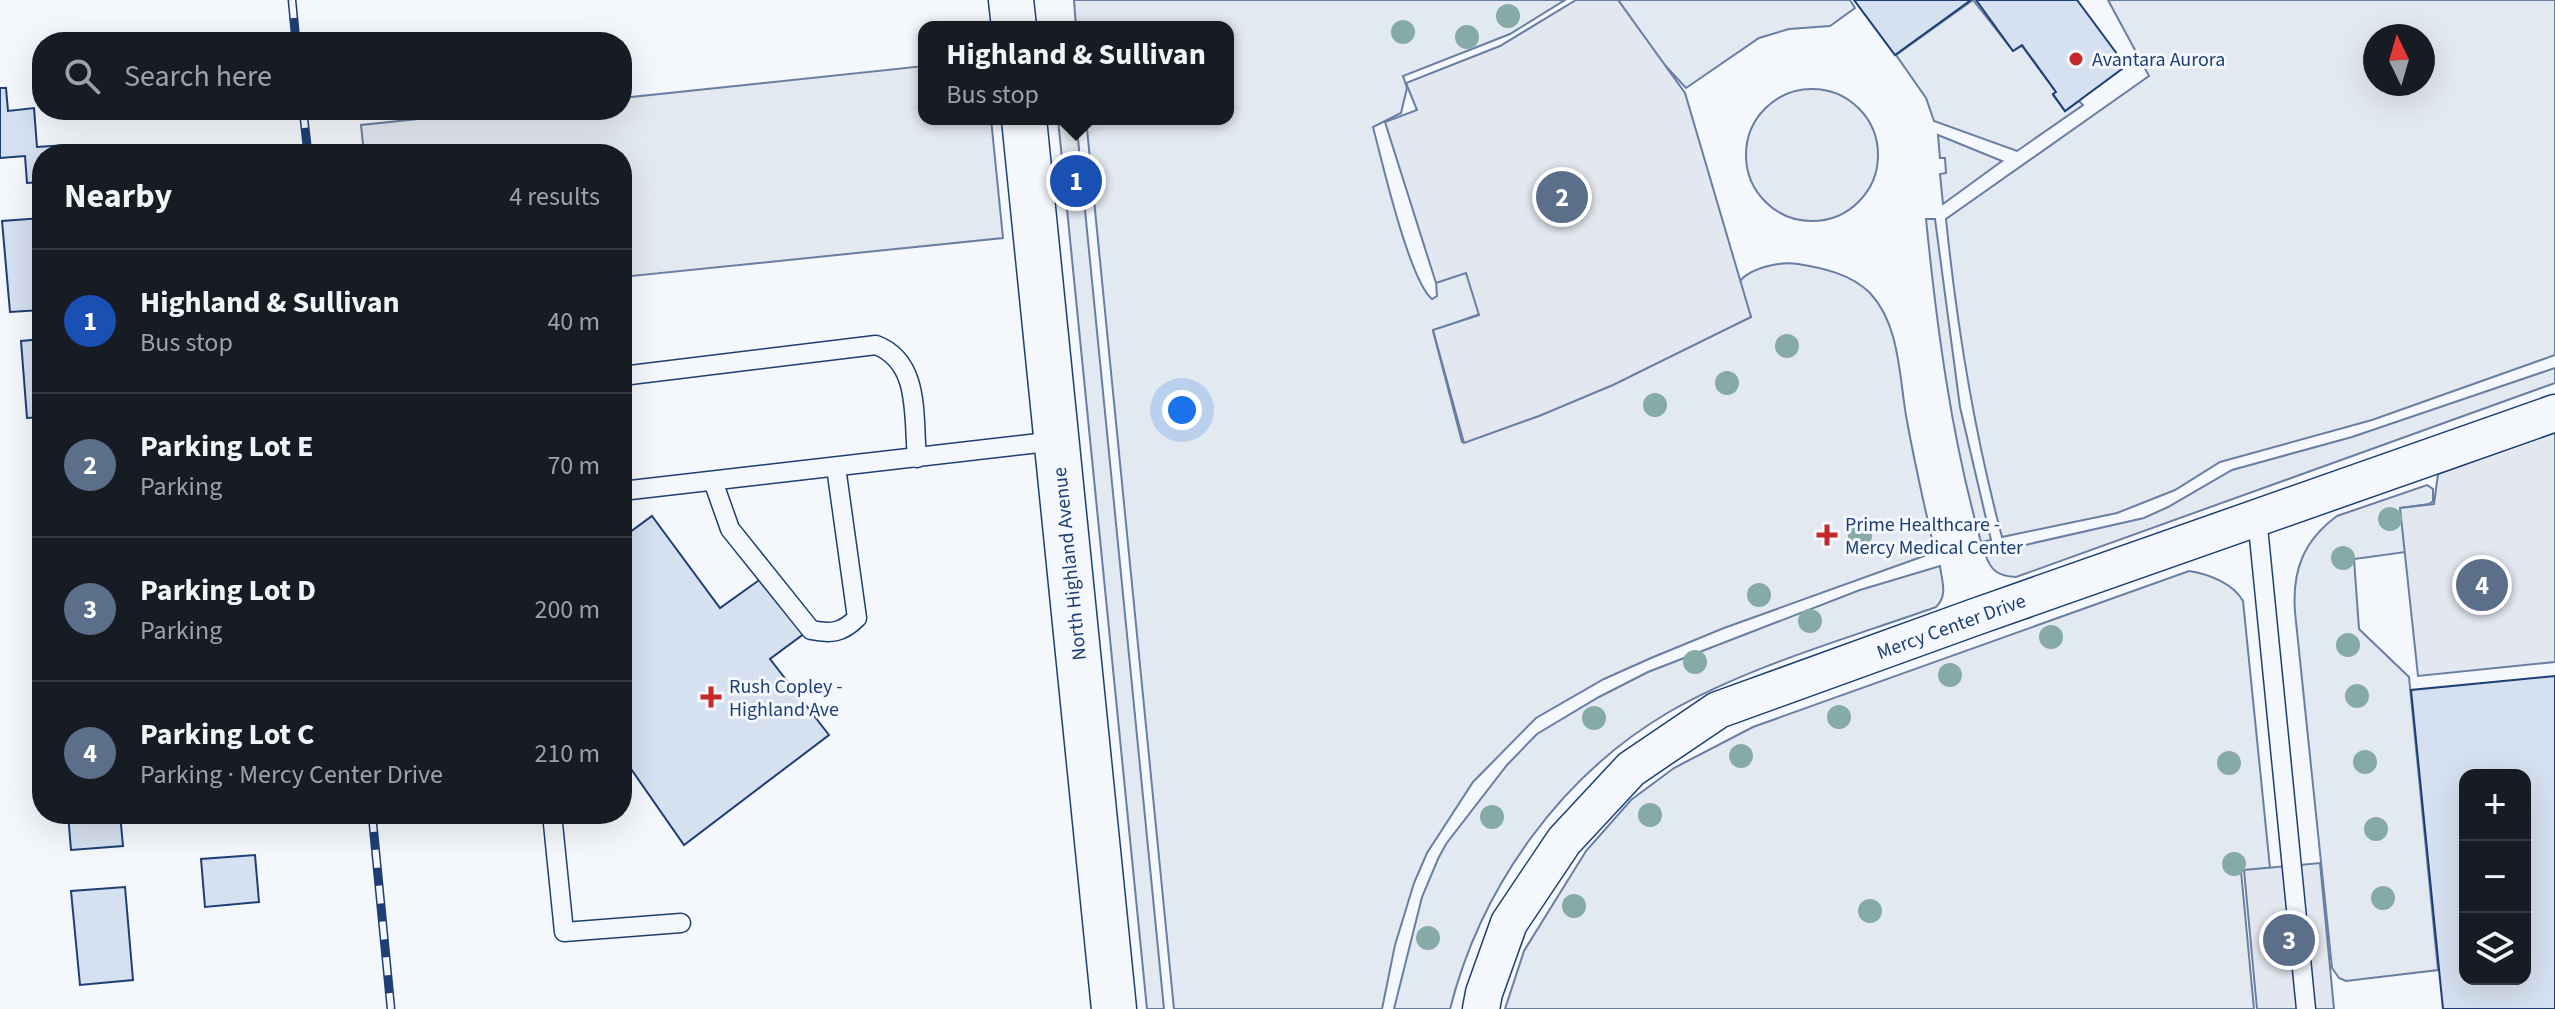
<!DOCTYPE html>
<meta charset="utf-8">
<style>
:root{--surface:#171b24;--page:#20242c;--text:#f1f3f6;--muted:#9ea1a6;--line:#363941;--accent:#db2777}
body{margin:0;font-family:"Source Sans 3",sans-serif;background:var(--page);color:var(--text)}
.controls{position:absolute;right:24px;bottom:24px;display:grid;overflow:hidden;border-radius:16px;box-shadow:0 8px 32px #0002}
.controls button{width:72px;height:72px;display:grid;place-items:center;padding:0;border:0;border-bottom:2px solid var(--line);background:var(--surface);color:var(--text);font:40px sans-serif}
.compass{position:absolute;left:2363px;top:24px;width:72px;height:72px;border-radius:50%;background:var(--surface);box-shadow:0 8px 32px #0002;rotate:355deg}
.you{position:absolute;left:1182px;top:410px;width:28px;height:28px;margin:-20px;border:6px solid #fff;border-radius:50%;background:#1a73e8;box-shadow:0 0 0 12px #1a73e833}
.badge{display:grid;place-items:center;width:52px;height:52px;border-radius:50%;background:var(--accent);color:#fff;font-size:26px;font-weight:700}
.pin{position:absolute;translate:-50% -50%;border:4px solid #fff;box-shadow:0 2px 8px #0006}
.popup{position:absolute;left:918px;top:21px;width:316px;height:104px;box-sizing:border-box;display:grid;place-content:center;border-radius:16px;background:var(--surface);filter:drop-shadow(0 2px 6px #0005);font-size:26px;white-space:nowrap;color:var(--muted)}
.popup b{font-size:30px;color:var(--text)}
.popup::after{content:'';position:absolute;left:50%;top:100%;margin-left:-16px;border:16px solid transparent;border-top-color:var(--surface)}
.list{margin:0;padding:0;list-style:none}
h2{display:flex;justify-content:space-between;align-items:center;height:104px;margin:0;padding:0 32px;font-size:34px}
h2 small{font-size:26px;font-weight:400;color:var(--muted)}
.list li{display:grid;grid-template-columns:52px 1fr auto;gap:24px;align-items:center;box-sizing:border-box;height:144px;padding:0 32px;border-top:2px solid var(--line)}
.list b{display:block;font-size:30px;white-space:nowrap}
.list p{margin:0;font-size:26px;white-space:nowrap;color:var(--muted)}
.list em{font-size:26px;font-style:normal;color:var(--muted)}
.icon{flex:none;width:44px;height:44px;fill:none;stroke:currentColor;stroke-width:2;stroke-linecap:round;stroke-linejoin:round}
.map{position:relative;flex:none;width:2555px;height:1009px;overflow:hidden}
.search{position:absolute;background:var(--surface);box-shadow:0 8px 32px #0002;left:32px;top:32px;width:600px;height:88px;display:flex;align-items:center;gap:20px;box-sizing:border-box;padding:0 28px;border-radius:32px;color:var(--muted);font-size:30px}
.panel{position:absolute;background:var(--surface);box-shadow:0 8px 32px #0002;left:32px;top:144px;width:600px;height:680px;border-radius:32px}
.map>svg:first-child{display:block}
</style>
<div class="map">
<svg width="2555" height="1009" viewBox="0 0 2555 1009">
<rect width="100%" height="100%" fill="#f4f7fb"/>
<g fill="#e3e9f0" stroke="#687fa3" stroke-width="2" fill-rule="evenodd">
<path d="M1074 0H1565L1510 34 1403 76 1407 88 1401 113 1373 127C1382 161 1409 280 1432 299L1437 296 1436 282 1466 272 1480 314 1433 331 1462 442 1613 383 1751 317 1737 285C1747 268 1780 261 1798 264 1823 268 1851 274 1870 293 1901 326 1899 380 1907 421 1915 465 1925 509 1935 552L1724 628 1651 658 1604 679 1536 718 1473 782 1427 853 1414 883 1395 945 1382 1009H1174L1086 119H1228V27H1076Z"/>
<polygon points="1618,0 1850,0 1855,8 1830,26 1789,29 1759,38 1686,88 1662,62"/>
<polygon points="1973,0 2013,51 2022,46 2056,92 2053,95 2065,111 2079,101 2083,105 2017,151 1934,121 1926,98 1896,55"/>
<path d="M2108 0H2555V355L2372 420 2220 462 2175 490 2117 513 2002 537C1974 432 1957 327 1946 219L2149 76ZM2375 36H2423V84H2375Z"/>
<polygon points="924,66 924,119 991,119 1003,238 622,277 622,154 364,154 361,125 504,110 622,110 622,98"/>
<circle cx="1812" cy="155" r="66"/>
<polygon points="1058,119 1076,119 1164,1009 1147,1009"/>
<polygon points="1938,135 2002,161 1943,204 1940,174 1946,173 1945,158 1940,158"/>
<path d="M1926 219H1935L1960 407 1991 540 1981 542C1951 436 1937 328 1926 219Z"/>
<path d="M2555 368V383L2016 577C1998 576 1991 571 1985 554L2144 518 2168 507 2232 470 2352 437Z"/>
<path d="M2427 485 2433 489V501L2429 504 2401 508 2406 552 2354 559 2359 629 2409 677 2438 970 2346 981 2339 978 2332 968 2295 612C2292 571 2303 541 2337 516Z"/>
<path d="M1940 566C1942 582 1948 595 1936 607 1849 638 1749 666 1669 712 1560 776 1481 887 1450 1009H1394L1422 897 1438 859 1446 844 1507 765 1537 734 1599 697 1648 672 1860 590Z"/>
<path d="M2189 571C2208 574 2233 583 2243 601L2270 868 2241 871 2254 1009H1505L1524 951 1586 851 1631 800 1674 768 1753 727Z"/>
</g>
<g fill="#e3e8f0" stroke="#687fa3" stroke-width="2">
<polygon points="1576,0 1618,0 1685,93 1751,317 1613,385 1539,416 1464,443 1433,330 1479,315 1466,273 1436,283 1385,122 1417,110 1406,83 1500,46"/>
<polygon points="2555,432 2555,662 2418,676 2400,508 2434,504 2438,474"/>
<polygon points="2320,863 2334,1009 2257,1009 2244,870"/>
</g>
<g fill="#d5e0f0" stroke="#1d3f73" stroke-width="2" fill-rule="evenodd">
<polygon points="1854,0 1971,0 1895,55"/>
<polygon points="1976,0 2077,0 2126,66 2065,111 2053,94 2056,92 2022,45 2013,51"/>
<polygon points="0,88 6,88 8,111 34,108 37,147 66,145 67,154 42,154 42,182 27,183 25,156 0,158"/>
<polygon points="42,218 42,310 10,312 2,221"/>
<polygon points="42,339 42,417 27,418 21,341"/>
<polygon points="34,488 42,488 42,579"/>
<polygon points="652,516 720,608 762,578 805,633 770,659 829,735 684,845 622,756 622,538"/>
<path d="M2555 676V1009H2443L2411 690ZM2465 775H2525V979H2465Z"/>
<polygon points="68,814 120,814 123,846 71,850"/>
<polygon points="255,855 259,902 205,907 201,859"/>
<polygon points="125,887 133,980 80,985 71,891"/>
</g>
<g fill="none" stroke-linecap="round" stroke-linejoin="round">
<defs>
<g id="service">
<path d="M622 376 876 345C921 362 913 418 917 458"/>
<path d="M713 481 730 529 811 630C831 634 842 633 857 618L836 467"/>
<polyline points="622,491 1056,441"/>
<polyline points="2257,517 2306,1009"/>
<polyline points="552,814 564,932 681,923"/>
</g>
<polyline id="minor" points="1481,1009 1484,993 1509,923 1564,841 1631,769 1718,710 1975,617 2555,413"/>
<g id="tertiary">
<polyline points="1011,0 1014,27"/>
<polyline points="1024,119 1114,1009"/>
</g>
</defs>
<use href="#service" stroke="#1d3f73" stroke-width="21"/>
<use href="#minor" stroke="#1d3f73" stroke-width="39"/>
<use href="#tertiary" stroke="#1d3f73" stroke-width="47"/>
<use href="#service" stroke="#f4f7fb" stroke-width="18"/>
<use href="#minor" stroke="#f4f7fb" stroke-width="36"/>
<use href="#tertiary" stroke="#f4f7fb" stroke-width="44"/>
<defs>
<g id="rail">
<polyline points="292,0 296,42"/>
<polyline points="303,110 308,154"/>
<polyline points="372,814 391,1009"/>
</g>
</defs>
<use href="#rail" stroke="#1d3f73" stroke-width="9"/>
<use href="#rail" stroke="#f4f7fb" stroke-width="6" stroke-dasharray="18" stroke-linecap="butt"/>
</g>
<g fill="#86aba6">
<circle cx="1508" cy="16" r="12"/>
<circle cx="1403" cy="32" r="12"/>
<circle cx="1467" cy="37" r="12"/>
<circle cx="1787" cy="346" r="12"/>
<circle cx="1727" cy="383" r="12"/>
<circle cx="1655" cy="405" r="12"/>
<circle cx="2390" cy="519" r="12"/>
<circle cx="1860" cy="536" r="12"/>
<circle cx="2343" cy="558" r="12"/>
<circle cx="1759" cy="595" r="12"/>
<circle cx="1810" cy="621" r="12"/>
<circle cx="2051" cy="637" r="12"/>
<circle cx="2348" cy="645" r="12"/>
<circle cx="1695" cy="662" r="12"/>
<circle cx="1950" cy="675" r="12"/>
<circle cx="2357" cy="696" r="12"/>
<circle cx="1839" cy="717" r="12"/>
<circle cx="1594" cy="718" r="12"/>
<circle cx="1741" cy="756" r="12"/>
<circle cx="2365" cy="762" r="12"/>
<circle cx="2229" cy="763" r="12"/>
<circle cx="1650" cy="815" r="12"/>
<circle cx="1492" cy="817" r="12"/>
<circle cx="2376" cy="829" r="12"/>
<circle cx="2234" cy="864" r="12"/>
<circle cx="2383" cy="898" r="12"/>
<circle cx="1574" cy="906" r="12"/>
<circle cx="1870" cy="911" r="12"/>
<circle cx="1428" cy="938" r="12"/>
</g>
<g fill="#c62828" stroke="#f4f7fb" stroke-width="3">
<circle cx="2076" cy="59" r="8"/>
<path d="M1823 523h8v8h8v8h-8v8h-8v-8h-8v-8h8z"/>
<path d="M707 685h8v8h8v8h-8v8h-8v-8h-8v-8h8z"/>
</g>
<g text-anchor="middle" stroke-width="6" stroke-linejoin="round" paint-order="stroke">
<g font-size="20" fill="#1d3f73" stroke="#f4f7fb" text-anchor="start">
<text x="2092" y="66">Avantara Aurora</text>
<text x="1845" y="531">Prime Healthcare -<tspan x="1845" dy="23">Mercy Medical Center</tspan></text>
<text x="729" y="693">Rush Copley -<tspan x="729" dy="23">Highland Ave</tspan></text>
</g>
<g font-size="20" fill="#1d3f73" stroke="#f4f7fb">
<text transform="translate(1069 564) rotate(-96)" y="7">North Highland Avenue</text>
<text transform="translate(1951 626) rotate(-20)" y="7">Mercy Center Drive</text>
</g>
</g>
</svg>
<div class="controls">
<button>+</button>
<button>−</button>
<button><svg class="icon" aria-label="layers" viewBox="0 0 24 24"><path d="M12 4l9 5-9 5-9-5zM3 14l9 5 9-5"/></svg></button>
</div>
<svg class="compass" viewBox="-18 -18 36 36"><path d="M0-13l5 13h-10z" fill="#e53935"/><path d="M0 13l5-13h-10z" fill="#9ea1a6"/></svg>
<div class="you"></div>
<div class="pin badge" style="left:1076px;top:181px;background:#1a4fb4">1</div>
<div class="popup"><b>Highland &amp; Sullivan</b>Bus stop</div>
<div class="pin badge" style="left:1562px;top:197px;background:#5c6f8a">2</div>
<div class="pin badge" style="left:2289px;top:940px;background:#5c6f8a">3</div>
<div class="pin badge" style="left:2482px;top:585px;background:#5c6f8a">4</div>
<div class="search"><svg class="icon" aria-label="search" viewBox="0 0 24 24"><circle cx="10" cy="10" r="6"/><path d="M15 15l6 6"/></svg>Search here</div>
<section class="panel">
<h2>Nearby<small>4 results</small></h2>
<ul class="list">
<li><span class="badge" style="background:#1a4fb4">1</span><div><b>Highland &amp; Sullivan</b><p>Bus stop</p></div><em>40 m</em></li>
<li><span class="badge" style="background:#5c6f8a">2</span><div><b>Parking Lot E</b><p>Parking</p></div><em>70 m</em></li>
<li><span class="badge" style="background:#5c6f8a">3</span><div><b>Parking Lot D</b><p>Parking</p></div><em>200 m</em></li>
<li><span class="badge" style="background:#5c6f8a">4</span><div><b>Parking Lot C</b><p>Parking · Mercy Center Drive</p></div><em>210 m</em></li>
</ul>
</section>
</div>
